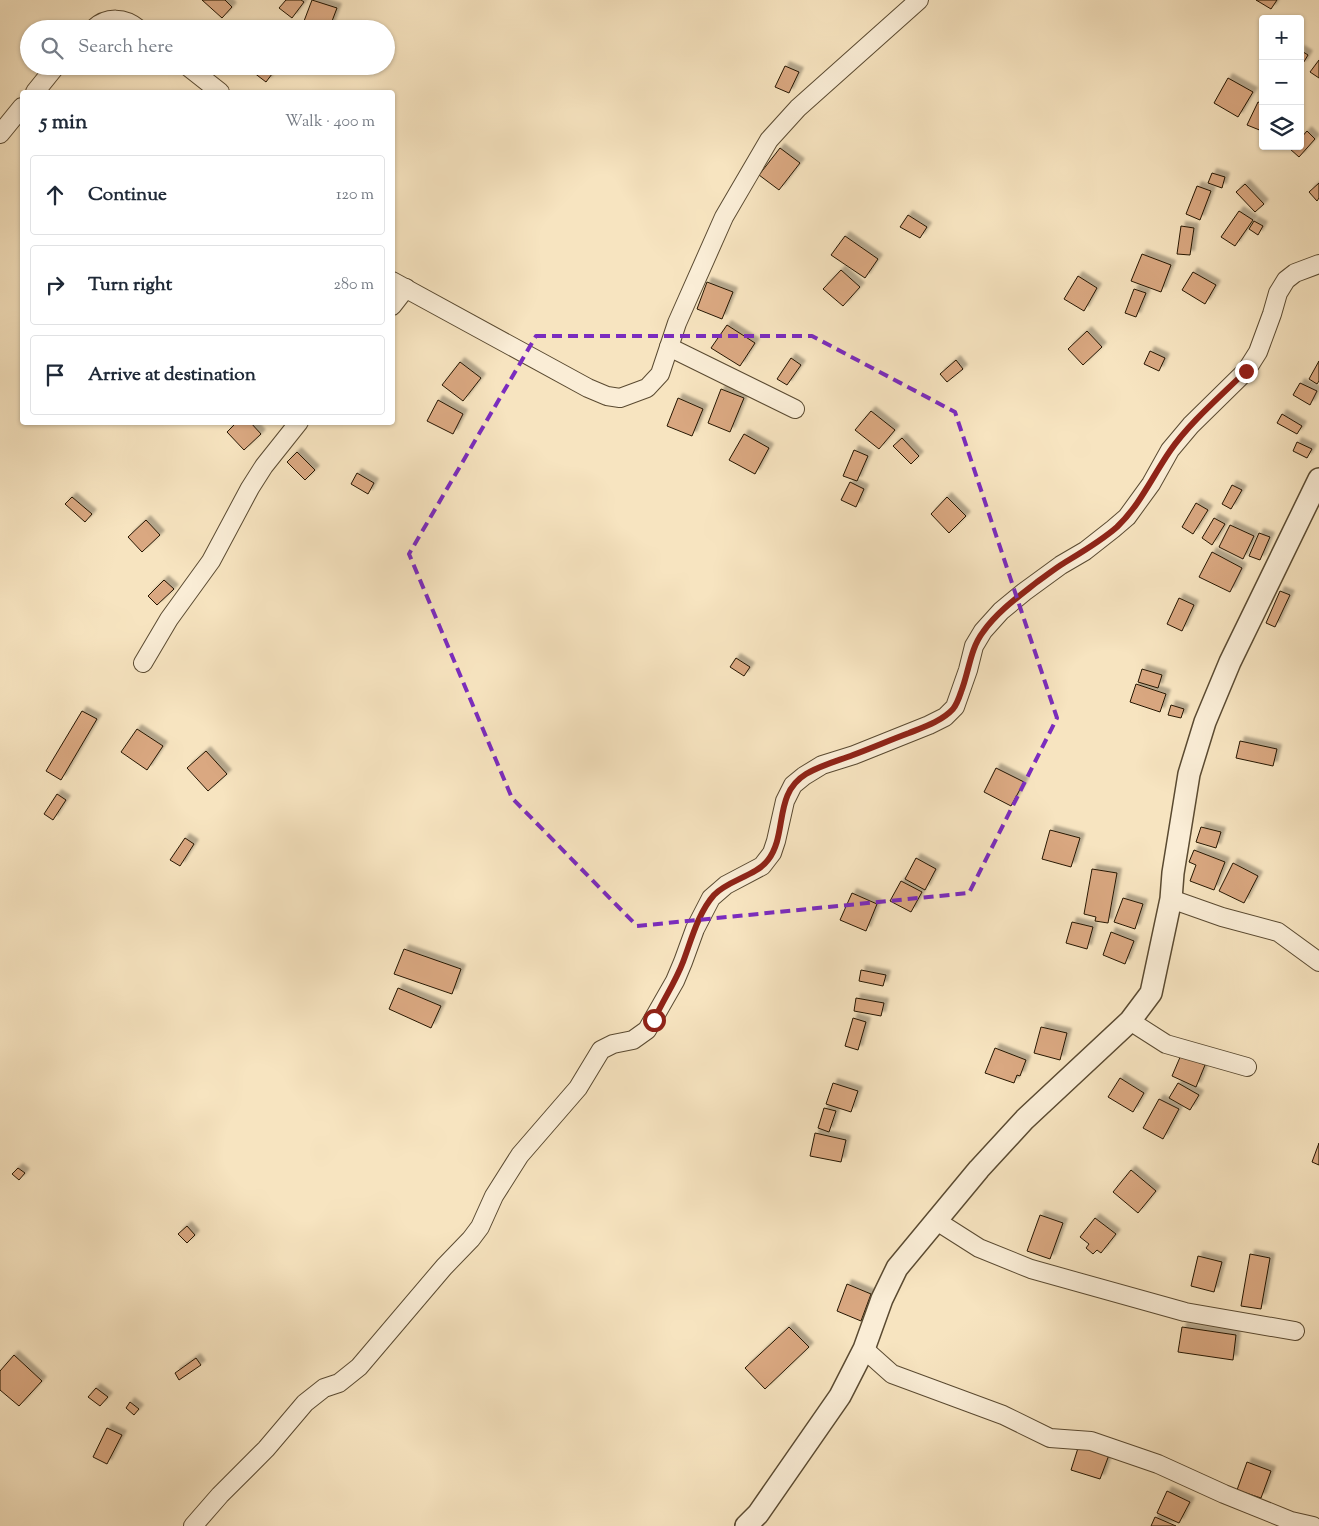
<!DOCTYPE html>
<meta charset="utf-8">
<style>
:root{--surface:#fff;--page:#f6f6f7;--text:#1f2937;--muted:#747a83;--line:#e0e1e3}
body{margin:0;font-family:"Sorts Mill Goudy",serif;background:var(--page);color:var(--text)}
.controls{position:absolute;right:15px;top:15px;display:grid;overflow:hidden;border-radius:5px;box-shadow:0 1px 4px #0004}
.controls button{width:45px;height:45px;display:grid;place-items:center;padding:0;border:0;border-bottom:1px solid var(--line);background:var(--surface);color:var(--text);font:25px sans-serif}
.stop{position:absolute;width:15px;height:15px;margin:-11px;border:4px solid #8f2418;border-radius:50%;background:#fff}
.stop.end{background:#8f2418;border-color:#fff;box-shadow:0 1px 5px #0008}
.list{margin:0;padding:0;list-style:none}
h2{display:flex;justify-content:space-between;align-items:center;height:65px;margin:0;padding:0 20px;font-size:21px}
h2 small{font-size:16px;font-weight:400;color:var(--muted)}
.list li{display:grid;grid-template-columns:32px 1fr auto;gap:15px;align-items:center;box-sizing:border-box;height:80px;margin:0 10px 10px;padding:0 10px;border:1px solid var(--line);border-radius:5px}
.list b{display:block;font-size:19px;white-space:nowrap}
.list em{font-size:16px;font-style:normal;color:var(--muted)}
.icon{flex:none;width:28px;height:28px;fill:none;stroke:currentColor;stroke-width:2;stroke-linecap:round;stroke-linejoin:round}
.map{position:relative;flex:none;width:1319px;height:1526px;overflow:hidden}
.search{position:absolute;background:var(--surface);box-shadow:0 1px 4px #0004;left:20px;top:20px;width:375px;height:55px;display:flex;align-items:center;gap:12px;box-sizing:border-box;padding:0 18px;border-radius:28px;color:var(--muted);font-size:19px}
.panel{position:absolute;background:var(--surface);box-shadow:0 1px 4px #0004;left:20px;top:90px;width:375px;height:335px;border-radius:5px}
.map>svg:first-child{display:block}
</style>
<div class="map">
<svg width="1319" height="1526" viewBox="0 0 1319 1526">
<defs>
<filter id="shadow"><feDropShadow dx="4.5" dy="-4.5" stdDeviation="1" flood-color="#0004"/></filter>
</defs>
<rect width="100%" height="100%" fill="#f7e4c0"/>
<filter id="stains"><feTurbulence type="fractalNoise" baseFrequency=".004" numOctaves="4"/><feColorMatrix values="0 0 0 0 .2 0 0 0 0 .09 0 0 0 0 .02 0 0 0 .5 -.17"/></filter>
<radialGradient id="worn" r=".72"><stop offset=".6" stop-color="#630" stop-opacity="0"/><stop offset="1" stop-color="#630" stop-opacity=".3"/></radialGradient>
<g fill="#daa881" stroke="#251601" filter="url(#shadow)">
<polygon points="202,0 225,0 232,7 222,18"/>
<polygon points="286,0 301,0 304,2 292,18 279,8"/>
<polygon points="312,0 337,8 329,29 301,29"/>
<polygon points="1256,0 1277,0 1271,9"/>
<polygon points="1300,50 1308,55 1302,65 1300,64"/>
<polygon points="1319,60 1319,78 1310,72"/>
<polygon points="245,66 278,66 266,82"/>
<polygon points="785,66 799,72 789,93 775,87"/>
<polygon points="1228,78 1253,92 1238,117 1214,103"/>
<polygon points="1258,102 1263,104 1263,129 1262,131 1247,125"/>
<polygon points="1307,131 1315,139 1299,157 1290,149 1293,146 1300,146 1300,139"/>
<polygon points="780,148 800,163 779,190 759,175"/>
<polygon points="1212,173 1225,177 1222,188 1208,183"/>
<polygon points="1319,183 1319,198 1317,201 1309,192"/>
<polygon points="1245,184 1264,204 1255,212 1236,192"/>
<polygon points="1197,186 1211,191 1200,220 1186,214"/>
<polygon points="1239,211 1253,220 1235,246 1221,237"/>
<polygon points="908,215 927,227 920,238 900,227"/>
<polygon points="1254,221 1263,226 1258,235 1249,229"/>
<polygon points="1181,226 1194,228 1190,255 1177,254"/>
<polygon points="845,236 878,259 865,278 831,255"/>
<polygon points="1142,254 1171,265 1161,292 1131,281"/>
<polygon points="841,270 860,287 843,306 823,289"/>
<polygon points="1193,272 1216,285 1205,304 1182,290"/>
<polygon points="1078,276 1097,288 1084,311 1064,299"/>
<polygon points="707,282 733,292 722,319 697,309"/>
<polygon points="1134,289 1146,293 1136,317 1125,313"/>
<polygon points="727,325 755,343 740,366 711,348"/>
<polygon points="1087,331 1102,347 1083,365 1068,349"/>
<polygon points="1150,351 1165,358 1159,371 1144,364"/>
<polygon points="791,358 801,365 787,385 777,379"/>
<polygon points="956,360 963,369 947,382 940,374"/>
<polygon points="1319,361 1319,381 1317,384 1309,379"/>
<polygon points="460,362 481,378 463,401 442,385"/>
<polygon points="1300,383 1317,391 1310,405 1293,395"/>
<polygon points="721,389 744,398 730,432 708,423"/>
<polygon points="678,398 703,409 692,436 667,426"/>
<polygon points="438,400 463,414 453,434 427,421"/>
<polygon points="871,411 895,430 879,449 855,430"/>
<polygon points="1282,414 1302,426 1297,434 1277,423"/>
<polygon points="237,422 250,422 261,434 244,450 227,432"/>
<polygon points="744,434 769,448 755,474 729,460"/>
<polygon points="902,438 919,456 911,464 893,446"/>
<polygon points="1297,442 1312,449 1307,458 1293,451"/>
<polygon points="854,450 868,456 857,481 843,476"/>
<polygon points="297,452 315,470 305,480 287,462"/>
<polygon points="357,473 374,483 368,494 351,484"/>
<polygon points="850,482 864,489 856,507 841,500"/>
<polygon points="1232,485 1242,490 1231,509 1222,504"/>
<polygon points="72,497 92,514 85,522 65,504"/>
<polygon points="947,497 966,516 949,533 931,514"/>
<polygon points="1196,503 1208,510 1193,534 1182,527"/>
<polygon points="1214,518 1225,524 1212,545 1202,538"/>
<polygon points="146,520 160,535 142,552 128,537"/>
<polygon points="1230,525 1254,536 1243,559 1219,547"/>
<polygon points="1259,533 1270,537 1260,560 1249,556"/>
<polygon points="1212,552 1242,568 1230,592 1199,577"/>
<polygon points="164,580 174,589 157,605 148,596"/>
<polygon points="1280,591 1290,595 1275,627 1266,623"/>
<polygon points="1179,598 1194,605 1182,631 1167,624"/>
<polygon points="736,658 750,667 744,676 730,667"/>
<polygon points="1142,669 1162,675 1158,688 1138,682"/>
<polygon points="1136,684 1166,694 1160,712 1130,702"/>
<polygon points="1171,705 1184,709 1181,718 1168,715"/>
<polygon points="82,711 97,719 61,780 46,771"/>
<polygon points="137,729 163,746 147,770 121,752"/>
<polygon points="1240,741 1277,749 1273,766 1236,758"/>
<polygon points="206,751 227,774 208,791 187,768"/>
<polygon points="996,768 1024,782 1011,806 984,792"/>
<polygon points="57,794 66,800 53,820 44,814"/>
<polygon points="1201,827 1221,832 1216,848 1196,842"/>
<polygon points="1050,830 1080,838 1071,867 1042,859"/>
<polygon points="185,838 194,844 180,866 170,860"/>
<polygon points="1194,850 1225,862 1214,890 1190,881 1196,865 1189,862"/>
<polygon points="916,858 936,869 925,890 905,879"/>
<polygon points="1233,863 1258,876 1244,903 1219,891"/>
<polygon points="1092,869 1117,873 1108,923 1095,921 1096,917 1084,914"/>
<polygon points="901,881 922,892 911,912 890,901"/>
<polygon points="852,893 877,904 866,931 840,920"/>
<polygon points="1123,898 1143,904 1135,929 1114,922"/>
<polygon points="1072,922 1093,927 1087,949 1066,943"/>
<polygon points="1111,932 1134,941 1125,964 1103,955"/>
<polygon points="404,949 461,969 452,994 394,974"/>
<polygon points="861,970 886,975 883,986 859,981"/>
<polygon points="398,988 441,1006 431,1028 389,1009"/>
<polygon points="856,998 884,1003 881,1016 854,1011"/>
<polygon points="853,1018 866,1022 858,1050 845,1046"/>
<polygon points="1041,1027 1067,1033 1060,1060 1034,1053"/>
<polygon points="995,1048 1026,1060 1020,1076 1017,1075 1014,1083 985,1073"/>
<polygon points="1181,1055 1205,1065 1196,1087 1172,1076"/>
<polygon points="1120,1078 1144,1093 1133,1112 1108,1097"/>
<polygon points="833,1083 858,1091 851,1112 826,1104"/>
<polygon points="1178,1083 1199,1095 1190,1110 1169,1098"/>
<polygon points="1159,1099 1179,1109 1163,1139 1143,1128"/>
<polygon points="824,1108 836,1111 829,1132 818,1128"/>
<polygon points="815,1133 846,1140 841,1162 810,1156"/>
<polygon points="1319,1143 1319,1165 1312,1162"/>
<polygon points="18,1168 25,1173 19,1180 12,1174"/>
<polygon points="1131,1170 1156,1191 1138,1213 1113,1192"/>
<polygon points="1040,1215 1063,1223 1050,1259 1027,1251"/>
<polygon points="1095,1218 1116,1234 1101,1253 1097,1250 1093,1254 1086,1248 1089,1244 1080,1237"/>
<polygon points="187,1226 195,1235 187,1243 178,1234"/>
<polygon points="1250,1254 1270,1258 1261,1309 1241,1306"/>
<polygon points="1198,1256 1222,1262 1214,1292 1191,1286"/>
<polygon points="847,1284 871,1294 861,1321 837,1311"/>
<polygon points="789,1327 809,1347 765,1389 745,1368"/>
<polygon points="1182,1327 1236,1335 1233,1360 1178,1352"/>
<polygon points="14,1355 42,1381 19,1406 0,1390 0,1371"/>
<polygon points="196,1358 201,1365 179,1380 175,1373"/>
<polygon points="96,1388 108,1397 100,1406 88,1397"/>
<polygon points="130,1402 139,1409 134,1415 126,1408"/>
<polygon points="107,1428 122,1435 107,1464 93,1457"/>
<polygon points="1079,1445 1109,1455 1100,1479 1071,1470"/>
<polygon points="1247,1462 1271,1471 1261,1498 1237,1490"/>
<polygon points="1167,1491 1190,1502 1179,1523 1157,1513"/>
<polygon points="1155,1517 1176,1526 1151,1526"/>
</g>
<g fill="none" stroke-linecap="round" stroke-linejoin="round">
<defs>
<g id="minor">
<path d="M93 29C107 16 125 17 139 29"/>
<polyline points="187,66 220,92"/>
<polyline points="35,92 56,66"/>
<polyline points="0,134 22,107"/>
<polyline points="392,281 588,388 607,396 620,398 647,388 660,374 677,323 724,217 769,140 798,108 919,0"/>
<polyline points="392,306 406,288"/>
<polyline points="669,347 795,409"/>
<polyline points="143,663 169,619 211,561 250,488 264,466 299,422"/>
<polyline points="1171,899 1222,917 1278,932 1319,962"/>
<polyline points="1130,1021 1166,1044 1247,1067"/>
<polyline points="935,1220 979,1248 1031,1269 1185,1312 1295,1331"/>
<polyline points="864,1349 892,1374 1003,1415 1050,1438 1091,1441 1158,1464 1224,1494 1291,1521 1313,1526"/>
<polyline points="193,1526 220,1495 266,1449 305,1403 324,1388 339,1383 359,1367 444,1267 471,1239 480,1227 494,1196 520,1155 578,1088 601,1050 613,1044 633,1040 647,1030 675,981 683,962 695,929 711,898 726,885 762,866 772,853 776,841 785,801 793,785 804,776 822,765 854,755 929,725 945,717 955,707 968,670 974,646 983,631 1001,611 1024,592 1061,565 1085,551 1113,529 1127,517 1151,484 1170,450 1191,425 1246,371 1258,352 1272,314 1278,293 1286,280 1295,273 1319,264"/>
</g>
<polyline id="tertiary" points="746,1526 758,1514 840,1396 864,1349 882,1299 897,1268 979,1169 1025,1119 1130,1021 1151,993 1171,899 1173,873 1189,774 1205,722 1230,662 1319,479"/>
</defs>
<use href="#minor" stroke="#5a4a31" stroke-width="20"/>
<use href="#tertiary" stroke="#5a4a31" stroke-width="24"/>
<use href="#minor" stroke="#faedd6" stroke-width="18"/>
<use href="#tertiary" stroke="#faedd6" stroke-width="21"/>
</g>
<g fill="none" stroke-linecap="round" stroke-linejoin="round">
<path stroke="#8f2418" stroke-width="6" d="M654 1020C663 1000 675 983 683 962 691 941 698 913 714 895 728 880 756 876 768 860 788 834 773 794 806 774 821 765 837 761 853 755 872 748 890 740 909 733 924 727 942 721 953 709 957 704 959 698 961 692 969 672 970 649 983 632 997 612 1018 597 1037 582 1046 576 1054 569 1064 563 1082 552 1101 541 1117 527 1140 505 1152 477 1170 451 1190 422 1221 396 1246 371"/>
</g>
<path fill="none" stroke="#7b2cbf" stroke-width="4" stroke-dasharray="10 6" stroke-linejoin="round" d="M536 336H812L955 412 1057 718 969 893 637 926 512 798 409 554Z"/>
<rect width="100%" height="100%" filter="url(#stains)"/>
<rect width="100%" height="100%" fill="url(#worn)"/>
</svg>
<div class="controls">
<button>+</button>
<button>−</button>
<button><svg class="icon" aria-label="layers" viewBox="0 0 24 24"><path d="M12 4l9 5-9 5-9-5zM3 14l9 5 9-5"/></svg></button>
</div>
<div class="stop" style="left:654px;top:1020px"></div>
<div class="stop end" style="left:1246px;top:371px"></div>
<div class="search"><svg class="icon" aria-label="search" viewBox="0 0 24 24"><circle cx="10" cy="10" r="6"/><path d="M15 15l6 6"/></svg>Search here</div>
<section class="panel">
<h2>5 min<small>Walk · 400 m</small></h2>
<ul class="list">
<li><svg class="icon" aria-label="ahead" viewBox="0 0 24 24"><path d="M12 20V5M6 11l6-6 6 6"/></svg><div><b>Continue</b></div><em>120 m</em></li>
<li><svg class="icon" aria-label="right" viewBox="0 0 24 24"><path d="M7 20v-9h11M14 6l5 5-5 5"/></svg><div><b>Turn right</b></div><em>280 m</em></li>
<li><svg class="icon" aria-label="arrive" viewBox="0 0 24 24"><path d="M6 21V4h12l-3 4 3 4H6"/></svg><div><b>Arrive at destination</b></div></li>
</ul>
</section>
</div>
